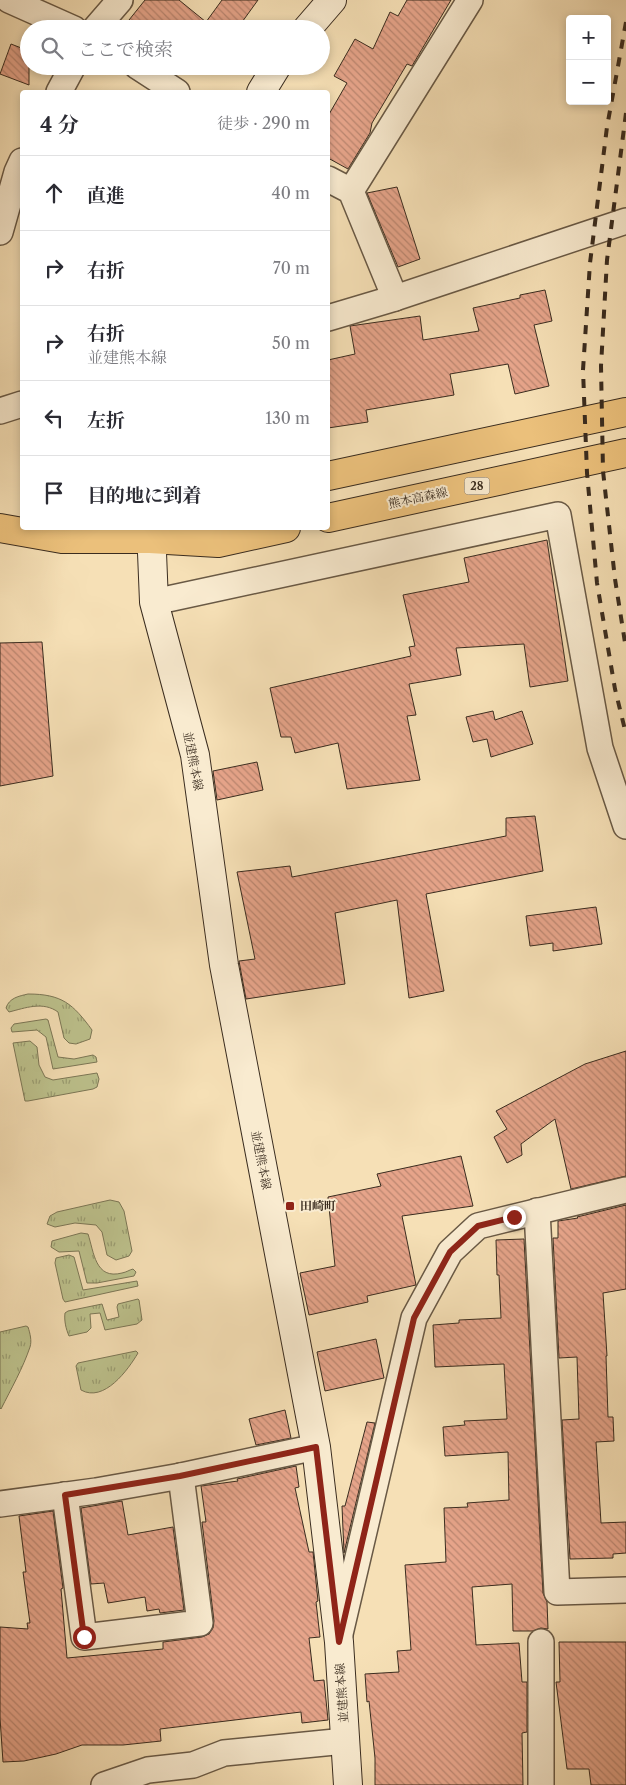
<!DOCTYPE html>
<html lang="ja">
<meta charset="utf-8">
<style>
:root{--surface:#fff;--page:#f2f2f3;--text:#2b2b33;--muted:#7c7c81;--line:#e1e1e2}
body{margin:0;font-family:"Libre Caslon Text","Noto Serif JP",serif;background:var(--page);color:var(--text)}
.controls{position:absolute;right:15px;top:15px;display:grid;overflow:hidden;border-radius:5px;box-shadow:0 2px 8px #0003}
.controls button{width:45px;height:45px;display:grid;place-items:center;padding:0;border:0;border-bottom:1px solid var(--line);background:var(--surface);color:var(--text);font:25px sans-serif}
.stop{position:absolute;width:15px;height:15px;margin:-11px;border:4px solid #8f2418;border-radius:50%;background:#fff}
.stop.end{background:#8f2418;border-color:#fff;box-shadow:0 1px 5px #0008}
.list{margin:0;padding:0;list-style:none}
h2{display:flex;justify-content:space-between;align-items:center;height:65px;margin:0;padding:0 20px;font-size:21px}
h2 small{font-size:16px;font-weight:400;color:var(--muted)}
.list li{display:grid;grid-template-columns:32px 1fr auto;gap:15px;align-items:center;box-sizing:border-box;height:75px;padding:0 20px;border-top:1px solid var(--line)}
.list b{display:block;font-size:19px;white-space:nowrap}
.list p{margin:0;font-size:16px;white-space:nowrap;color:var(--muted)}
.list em{font-size:16px;font-style:normal;color:var(--muted)}
.icon{flex:none;width:28px;height:28px;fill:none;stroke:currentColor;stroke-width:2;stroke-linecap:round;stroke-linejoin:round}
.map{position:relative;flex:none;width:626px;height:1785px;overflow:hidden}
.search{position:absolute;background:var(--surface);box-shadow:0 2px 8px #0003;left:20px;top:20px;width:310px;height:55px;display:flex;align-items:center;gap:12px;box-sizing:border-box;padding:0 18px;border-radius:28px;color:var(--muted);font-size:19px}
.panel{position:absolute;background:var(--surface);box-shadow:0 2px 8px #0003;left:20px;top:90px;width:310px;height:440px;border-radius:5px}
.map>svg:first-child{display:block}
</style>
<div class="map">
<svg width="626" height="1785" viewBox="0 0 626 1785">
<defs>
<pattern id="grass-tufts" width="24" height="20" patternUnits="userSpaceOnUse" patternTransform="scale(1.25)"><rect width="24" height="20" fill="#bdc28d"/><path d="M3 7l-1-3M5 7V3M7 7l1-3M15 17l-1-3M17 17v-4M19 17l1-3" fill="none" stroke="#9b9e73"/></pattern>
<pattern id="building-back-hatch" width="6" height="6" patternUnits="userSpaceOnUse" patternTransform="scale(1.25)"><rect width="6" height="6" fill="#e6a48a"/><path d="M-1 5l2 2M0 0l6 6M5-1l2 2" fill="none" stroke="#bb8670"/></pattern>
</defs>
<rect width="100%" height="100%" fill="#f6e0b6"/>
<filter id="stains"><feTurbulence type="fractalNoise" baseFrequency=".004" numOctaves="4"/><feColorMatrix values="0 0 0 0 .2 0 0 0 0 .09 0 0 0 0 .02 0 0 0 .5 -.17"/></filter>
<radialGradient id="worn" r=".72"><stop offset=".6" stop-color="#630" stop-opacity="0"/><stop offset="1" stop-color="#630" stop-opacity=".3"/></radialGradient>
<g fill="url(#grass-tufts)" stroke="#7c7756">
<path d="M28 994C62 994 73 1004 92 1030L90 1039 76 1044 69 1043 64 1038 58 1012C43 1001 25 1008 9 1012L6 1008C9 998 19 996 28 994Z"/>
<polygon points="46,1019 48,1020 58,1057 74,1059 93,1055 96,1057 97,1062 53,1069 46,1037 37,1030 12,1032 11,1028 14,1024"/>
<polygon points="30,1041 37,1047 39,1065 45,1077 53,1080 97,1073 99,1079 97,1087 93,1089 28,1101 25,1101 13,1043"/>
<polygon points="110,1200 119,1202 124,1211 132,1251 129,1256 116,1260 107,1255 102,1232 96,1225 75,1223 55,1227 47,1224 50,1216 57,1212"/>
<path d="M81 1233 88 1234C94 1252 95 1280 122 1273 127 1272 129 1270 133 1269L136 1272 134 1276 97 1283H87L79 1251 59 1252 51 1247 52 1241Z"/>
<polygon points="69,1255 74,1257 83,1290 137,1281 138,1286 65,1302 63,1299 55,1263 56,1258"/>
<path d="M138 1299 139 1300 142 1320 137 1324 105 1330 100 1313 90 1314 91 1328 87 1332 69 1336C66 1329 64 1321 65 1313L68 1311 102 1304 107 1320 119 1317 117 1307 118 1304Z"/>
<path d="M26 1326 28 1327C30 1333 32 1341 30 1347 23 1368 11 1389 1 1409L0 1408V1332Z"/>
<path d="M136 1351 138 1353C128 1370 104 1403 81 1390L76 1366 78 1363Z"/>
</g>
<g fill="url(#building-back-hatch)" stroke="#3a2c1f">
<polygon points="145,0 179,0 206,22 222,0 258,0 237,29 140,29 129,20"/>
<polygon points="407,0 451,0 412,66 407,64 372,123 370,133 348,169 328,158 328,116 347,83 334,76 355,39 373,49 390,12 398,16"/>
<polygon points="11,44 29,51 29,85 0,74"/>
<polygon points="397,187 420,259 398,267 367,193"/>
<polygon points="545,290 552,321 534,325 549,386 515,394 508,364 450,374 454,395 366,410 368,422 328,428 328,360 355,354 350,326 420,316 423,340 479,331 473,308 520,298 520,295"/>
<polygon points="547,540 568,681 530,687 524,644 456,648 461,675 409,684 416,715 407,716 420,780 347,789 338,743 295,753 291,737 281,737 270,688 411,656 409,647 415,646 403,595 469,582 464,558"/>
<polygon points="42,642 53,776 0,786 0,643"/>
<polygon points="493,711 495,720 522,711 533,744 491,757 487,739 473,742 466,717"/>
<polygon points="257,762 263,790 217,800 213,771"/>
<polygon points="535,816 543,871 426,894 444,991 409,998 397,900 335,913 345,984 246,999 239,961 255,959 237,872 290,866 292,877 506,836 506,818"/>
<polygon points="596,907 602,944 553,951 553,943 530,946 526,916"/>
<polygon points="626,1051 626,1176 571,1189 555,1119 521,1144 522,1155 507,1163 494,1137 507,1129 496,1111 585,1064"/>
<polygon points="461,1156 473,1206 402,1216 416,1285 367,1296 368,1302 309,1315 300,1273 335,1266 328,1197 381,1186 377,1174"/>
<polygon points="626,1205 626,1289 603,1293 607,1356 606,1356 608,1417 613,1417 614,1441 596,1442 601,1523 626,1522 626,1553 613,1554 613,1558 570,1559 562,1420 579,1419 577,1357 559,1358 553,1238 558,1238 558,1221 578,1218 577,1217"/>
<polygon points="524,1239 543,1593 547,1602 548,1629 541,1628 533,1631 513,1631 512,1584 472,1587 476,1645 519,1643 522,1682 527,1682 527,1732 522,1733 523,1785 375,1785 375,1758 369,1701 367,1702 365,1674 399,1672 397,1651 411,1650 405,1565 446,1562 444,1508 468,1507 467,1503 509,1500 508,1452 445,1456 443,1427 465,1425 464,1421 507,1419 504,1364 435,1367 433,1325 459,1323 459,1320 501,1318 499,1275 497,1275 496,1240"/>
<polygon points="376,1339 384,1378 325,1391 317,1352"/>
<polygon points="285,1410 291,1438 256,1445 249,1419"/>
<polygon points="367,1422 375,1423 344,1553 342,1506 345,1506"/>
<polygon points="296,1466 299,1487 295,1488 309,1552 313,1552 318,1601 316,1602 320,1637 309,1638 314,1681 324,1680 328,1720 302,1723 301,1712 160,1729 161,1741 123,1745 82,1745 56,1754 24,1761 3,1762 0,1718 0,1627 28,1629 27,1623 30,1623 23,1572 26,1572 19,1516 53,1511 63,1588 61,1589 67,1658 163,1649 163,1642 202,1637 209,1634 213,1628 214,1621 202,1522 206,1522 201,1486 238,1481 237,1479"/>
<polygon points="122,1501 128,1535 173,1527 184,1610 160,1613 159,1609 147,1611 145,1597 108,1603 104,1583 91,1584 81,1508"/>
<polygon points="559,1642 626,1642 626,1785 591,1785 589,1769 567,1769 556,1682 560,1682"/>
</g>
<g fill="none" stroke-linecap="round" stroke-linejoin="round">
<defs>
<g id="street">
<polyline points="9,0 74,29"/>
<polyline points="95,29 120,0"/>
<polyline points="137,66 177,92"/>
<polyline points="59,92 73,66"/>
<polyline points="328,179 351,191 395,298"/>
<polyline points="351,191 470,0"/>
<polyline points="0,232 17,172 22,161"/>
<polyline points="328,318 395,298 626,221"/>
<polyline points="0,411 22,404"/>
<polyline points="154,602 558,515 600,748 626,826"/>
<polyline points="537,1211 557,1592 626,1590"/>
<polyline points="65,1495 84,1637 200,1623 181,1476"/>
<polyline points="0,1504 96,1491 181,1476 316,1447"/>
<polyline points="340,1634 414,1318 450,1252 478,1226 626,1190"/>
<polyline points="541,1642 541,1785"/>
<polyline points="104,1785 148,1770 193,1765 224,1753 345,1741"/>
</g>
<g id="secondary">
<polyline points="307,29 332,0"/>
<polyline points="261,92 277,66"/>
<polyline points="151,528 154,602 195,755 224,965 316,1447 339,1642 348,1785"/>
</g>
<g id="primary">
<polyline points="328,476 626,412"/>
<polyline points="328,518 626,453"/>
<polyline points="0,528 62,539 150,539 218,543 286,528"/>
</g>
</defs>
<use href="#street" stroke="#695945" stroke-width="28"/>
<use href="#secondary" stroke="#3a2c1f" stroke-width="30"/>
<use href="#primary" stroke="#3a2c1f" stroke-width="30"/>
<use href="#street" stroke="#f9ebd0" stroke-width="25"/>
<use href="#secondary" stroke="#f9ebd0" stroke-width="28"/>
<use href="#primary" stroke="#ebc07b" stroke-width="28"/>
<g stroke="#3a2c1f" stroke-width="4" stroke-dasharray="9 9" stroke-linecap="butt">
<polyline points="626,22 607,127 590,263 583,370 587,473 597,583 615,689 626,734"/>
<polyline points="626,113 607,260 601,366 603,471 615,579 626,649"/>
</g>
</g>
<g fill="none" stroke-linecap="round" stroke-linejoin="round">
<polyline stroke="#8f2418" stroke-width="6" points="84,1637 65,1495 180,1476 316,1447 339,1642 414,1318 450,1252 478,1226 514,1217"/>
</g>
<rect fill="#8f2418" stroke="#f9ebd0" stroke-width="2" x="285" y="1201" width="10" height="10" rx="2.5"/>
<g text-anchor="middle" stroke-width="4" stroke-linejoin="round" paint-order="stroke">
<rect fill="#f9ebd0" stroke="#736554" stroke-width="1" x="464.5" y="477.5" width="25" height="17" rx="4"/>
<g font-size="11" font-weight="bold" fill="#3a2c1f">
<text x="477" y="490">28</text>
</g>
<g font-size="12" fill="#3a2c1f" stroke="#f9ebd0">
<text transform="translate(418 498) rotate(-12)" y="4">熊本高森線</text>
<text transform="translate(193 761) rotate(79)" y="4">並建熊本線</text>
<text transform="translate(261 1160) rotate(79)" y="4">並建熊本線</text>
<text transform="translate(342 1693) rotate(-94)" y="4">並建熊本線</text>
</g>
<g font-size="12" font-weight="bold" fill="#3a2c1f" stroke="#f9ebd0" text-anchor="start">
<text x="300" y="1210">田崎町</text>
</g>
</g>
<rect width="100%" height="100%" filter="url(#stains)"/>
<rect width="100%" height="100%" fill="url(#worn)"/>
</svg>
<div class="controls">
<button>+</button>
<button>−</button>
</div>
<div class="stop" style="left:84px;top:1637px"></div>
<div class="stop end" style="left:514px;top:1217px"></div>
<div class="search"><svg class="icon" aria-label="search" viewBox="0 0 24 24"><circle cx="10" cy="10" r="6"/><path d="M15 15l6 6"/></svg>ここで検索</div>
<section class="panel">
<h2>4 分<small>徒歩 · 290 m</small></h2>
<ul class="list">
<li><svg class="icon" aria-label="ahead" viewBox="0 0 24 24"><path d="M12 20V5M6 11l6-6 6 6"/></svg><div><b>直進</b></div><em>40 m</em></li>
<li><svg class="icon" aria-label="right" viewBox="0 0 24 24"><path d="M7 20v-9h11M14 6l5 5-5 5"/></svg><div><b>右折</b></div><em>70 m</em></li>
<li><svg class="icon" aria-label="right" viewBox="0 0 24 24"><path d="M7 20v-9h11M14 6l5 5-5 5"/></svg><div><b>右折</b><p>並建熊本線</p></div><em>50 m</em></li>
<li><svg class="icon" aria-label="left" viewBox="0 0 24 24"><path d="M17 20v-9H6M10 6l-5 5 5 5"/></svg><div><b>左折</b></div><em>130 m</em></li>
<li><svg class="icon" aria-label="arrive" viewBox="0 0 24 24"><path d="M6 21V4h12l-3 4 3 4H6"/></svg><div><b>目的地に到着</b></div></li>
</ul>
</section>
</div>
